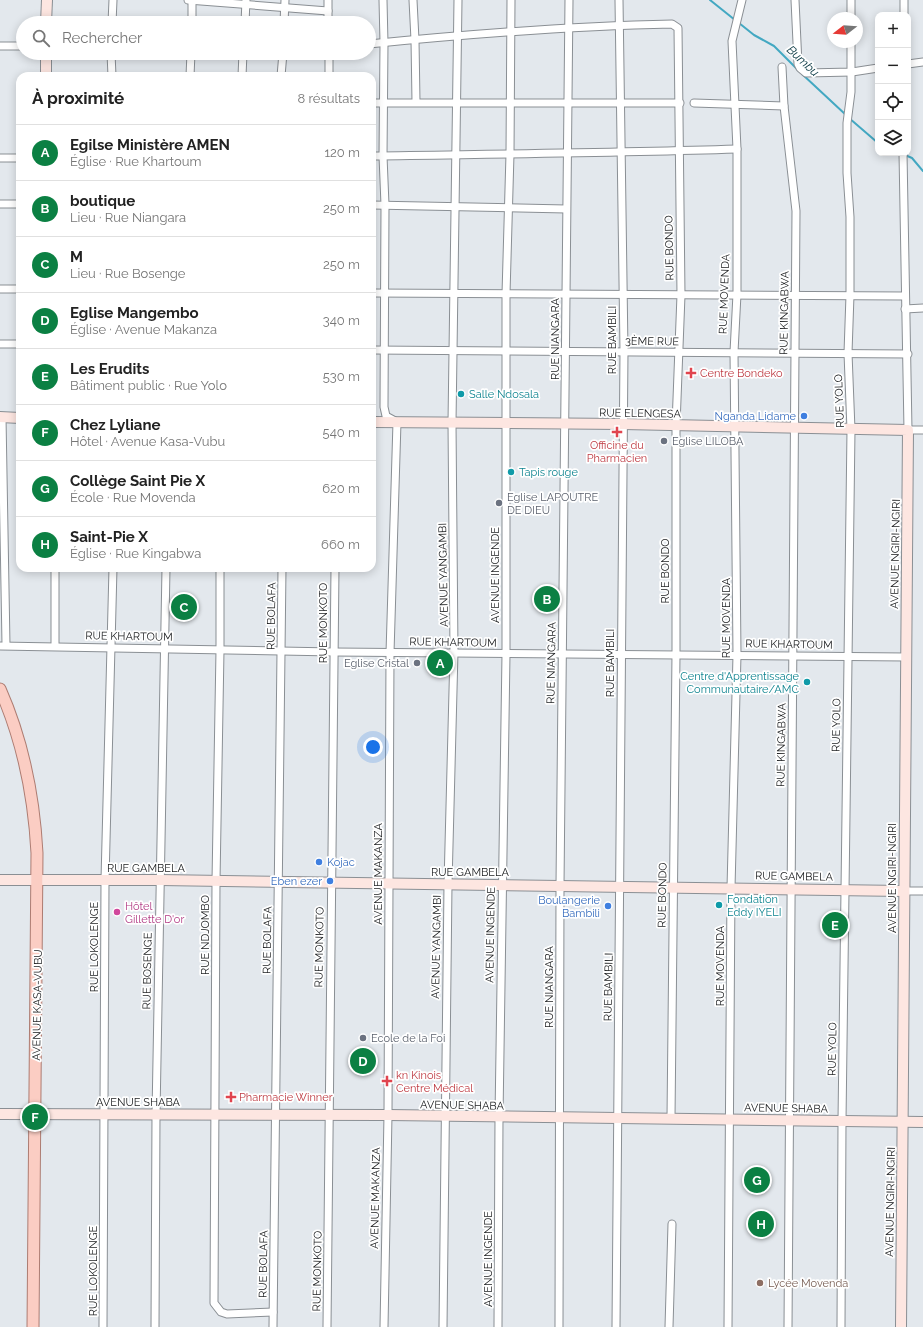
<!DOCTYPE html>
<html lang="fr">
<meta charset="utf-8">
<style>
:root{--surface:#fff;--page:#f6f6f6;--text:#222;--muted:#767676;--line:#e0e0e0;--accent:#0b8043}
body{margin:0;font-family:Raleway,sans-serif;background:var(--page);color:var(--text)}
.controls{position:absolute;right:12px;top:12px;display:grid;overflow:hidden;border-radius:8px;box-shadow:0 2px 10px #0003}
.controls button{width:36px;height:36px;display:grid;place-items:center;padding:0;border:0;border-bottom:1px solid var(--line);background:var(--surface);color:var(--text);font:20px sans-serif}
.compass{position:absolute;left:827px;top:12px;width:36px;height:36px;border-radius:50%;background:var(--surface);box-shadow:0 2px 10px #0003;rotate:253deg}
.you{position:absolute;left:373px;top:747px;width:14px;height:14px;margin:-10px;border:3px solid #fff;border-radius:50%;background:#1a73e8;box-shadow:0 0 0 6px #1a73e833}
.badge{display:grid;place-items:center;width:26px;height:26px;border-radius:50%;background:var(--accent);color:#fff;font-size:13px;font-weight:700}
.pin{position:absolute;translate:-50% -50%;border:2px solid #fff;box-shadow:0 1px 4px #0006}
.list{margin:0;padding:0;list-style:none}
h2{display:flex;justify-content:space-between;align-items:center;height:52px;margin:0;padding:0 16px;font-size:17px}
h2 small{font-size:13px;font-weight:400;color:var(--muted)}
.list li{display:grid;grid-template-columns:26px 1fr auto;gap:12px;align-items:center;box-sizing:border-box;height:56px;padding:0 16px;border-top:1px solid var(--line)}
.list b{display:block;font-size:15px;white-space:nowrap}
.list p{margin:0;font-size:13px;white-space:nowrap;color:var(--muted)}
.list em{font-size:13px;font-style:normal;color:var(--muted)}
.icon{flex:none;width:22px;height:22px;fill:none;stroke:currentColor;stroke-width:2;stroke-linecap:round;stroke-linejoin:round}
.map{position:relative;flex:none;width:923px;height:1327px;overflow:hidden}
.search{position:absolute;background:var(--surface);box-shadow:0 2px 10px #0003;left:16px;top:16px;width:360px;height:44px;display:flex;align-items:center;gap:10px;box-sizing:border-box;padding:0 14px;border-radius:22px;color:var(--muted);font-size:15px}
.panel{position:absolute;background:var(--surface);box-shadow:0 2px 10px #0003;left:16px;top:72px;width:360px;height:500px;border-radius:12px}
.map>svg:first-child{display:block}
</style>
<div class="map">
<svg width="923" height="1327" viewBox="0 0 923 1327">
<rect width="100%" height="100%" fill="#e3e8ed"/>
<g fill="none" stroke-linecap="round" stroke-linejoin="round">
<g stroke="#43a8c2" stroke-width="2">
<polyline points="710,0 735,20"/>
<polyline points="739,23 754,35 774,46 798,70"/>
<polyline points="802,74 846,115"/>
<polyline points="849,118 878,143"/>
<polyline points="905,155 912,158 923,171"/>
</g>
<defs>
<g id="street">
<polyline points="188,0 328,11"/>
<polyline points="328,0 328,23"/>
<polyline points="383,0 384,43 383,156 385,205 384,407 386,416 397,422 390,653 388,1115 384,1327"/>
<polyline points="413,0 415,40 416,102"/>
<polyline points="795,0 798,64 800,68 806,73 852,72 878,68"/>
<polyline points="851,0 851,18"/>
<polyline points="904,0 904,15"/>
<polyline points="112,23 113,0"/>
<polyline points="192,23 192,0"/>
<polyline points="245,23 246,0"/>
<polyline points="284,23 285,0"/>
<path d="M369 44C470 34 571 26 672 24L678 28 681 295 676 425V654L671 1118"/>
<polyline points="0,46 23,46"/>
<polyline points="111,53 112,76"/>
<polyline points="329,53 329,76"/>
<polyline points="908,64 923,62"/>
<polyline points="782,67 784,106 796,211 788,1327"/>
<polyline points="190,76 191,53"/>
<polyline points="242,76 243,53"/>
<polyline points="281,76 283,53"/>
<polyline points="372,103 680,103"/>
<polyline points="694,103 784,106"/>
<polyline points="903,153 908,430 923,430"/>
<path d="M372 156C494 154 615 153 737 149"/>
<polyline points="0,158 20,158"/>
<polyline points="0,204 20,204"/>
<polyline points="372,205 566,209"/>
<polyline points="0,289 20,289"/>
<polyline points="372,293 905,296"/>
<polyline points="905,309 923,308"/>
<polyline points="0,344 20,344"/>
<polyline points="372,350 908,354"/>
<polyline points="2,417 6,645"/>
<polyline points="220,568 220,650 216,881 214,1303 221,1312 227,1314 273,1312"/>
<polyline points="0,646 334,652 906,657"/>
<polyline points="55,646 55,568"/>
<polyline points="903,891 923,891"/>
<polyline points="103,1327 105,880 113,568"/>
<polyline points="155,1327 156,1114 166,568"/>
<polyline points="273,1327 282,568"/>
<polyline points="327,1327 335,568"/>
<polyline points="443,1327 448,884 454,652 452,423 458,0"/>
<polyline points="498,1327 499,1117 506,654 506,294 510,154 511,0"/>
<polyline points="559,1327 560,885 569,0"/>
<polyline points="616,1327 624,351 619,0"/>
<polyline points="669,1327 672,1224"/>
<polyline points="728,1327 731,888 737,655 734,352 737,294 737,149 732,41 742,0"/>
<polyline points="841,1327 842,1121 851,430 848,353 850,295 850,217 847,173 847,123 851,92 851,42"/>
</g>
<g id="secondary">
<polyline points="46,23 47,0"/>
<polyline points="46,53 46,76"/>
<polyline points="0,417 20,418"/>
<polyline points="372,422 623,424 908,430 901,1327"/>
<polyline points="0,880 160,880 903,891"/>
<polyline points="0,1114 388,1115 923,1122"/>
</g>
<path id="primary" d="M0 689C23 741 34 796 37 853L33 1327"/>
</defs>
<use href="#street" stroke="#8a8f94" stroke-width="9"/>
<use href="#secondary" stroke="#8a8f94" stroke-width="12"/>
<use href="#primary" stroke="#ad7c72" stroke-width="13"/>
<use href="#street" stroke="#fff" stroke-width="7"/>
<use href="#secondary" stroke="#fde6e1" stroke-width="10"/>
<use href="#primary" stroke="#fbcdc3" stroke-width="11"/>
</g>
<g fill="#e0444e" stroke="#fff" stroke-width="1.5">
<path d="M689 367h4v4h4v4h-4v4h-4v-4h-4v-4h4z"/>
<path d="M615 426h4v4h4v4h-4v4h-4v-4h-4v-4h4z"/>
<path d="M385 1075h4v4h4v4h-4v4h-4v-4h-4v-4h4z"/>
<path d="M229 1091h4v4h4v4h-4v4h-4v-4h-4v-4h4z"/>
</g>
<g fill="#0f9aa8" stroke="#fff" stroke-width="1.5">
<circle cx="461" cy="394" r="4"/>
<circle cx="511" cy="472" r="4"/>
<circle cx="807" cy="682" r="4"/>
<circle cx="719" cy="905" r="4"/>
</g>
<g fill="#3f7fe0" stroke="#fff" stroke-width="1.5">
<circle cx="804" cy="416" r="4"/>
<circle cx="319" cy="862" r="4"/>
<circle cx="330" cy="881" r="4"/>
<circle cx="608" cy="906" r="4"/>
</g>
<g fill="#6b7280" stroke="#fff" stroke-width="1.5">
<circle cx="664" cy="441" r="4"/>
<circle cx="499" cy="503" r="4"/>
<circle cx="417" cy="663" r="4"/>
<circle cx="363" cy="1038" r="4"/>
</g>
<circle fill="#d1479c" stroke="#fff" stroke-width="1.5" cx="117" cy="912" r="4"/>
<circle fill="#8d6e63" stroke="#fff" stroke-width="1.5" cx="760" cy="1283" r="4"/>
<g text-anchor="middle" stroke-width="3.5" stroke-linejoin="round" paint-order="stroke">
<g font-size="11" fill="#212325" stroke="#fff">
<text transform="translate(669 248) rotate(-91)" y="4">RUE BONDO</text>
<text transform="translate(724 294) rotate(-88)" y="4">RUE MOVENDA</text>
<text transform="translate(784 313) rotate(-89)" y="4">RUE KINGABWA</text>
<text transform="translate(555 339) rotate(-90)" y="4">RUE NIANGARA</text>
<text transform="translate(612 340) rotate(-90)" y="4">RUE BAMBILI</text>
<text transform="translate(652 341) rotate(1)" y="4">3ÈME RUE</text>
<text transform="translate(839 401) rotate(-92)" y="4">RUE YOLO</text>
<text transform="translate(640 413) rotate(1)" y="4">RUE ELENGESA</text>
<text transform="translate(895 554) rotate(-89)" y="4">AVENUE NGIRI-NGIRI</text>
<text transform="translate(665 571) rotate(-90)" y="4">RUE BONDO</text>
<text transform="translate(443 575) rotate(-91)" y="4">AVENUE YANGAMBI</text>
<text transform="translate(495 575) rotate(-90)" y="4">AVENUE INGENDE</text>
<text transform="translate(271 616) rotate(-89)" y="4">RUE BOLAFA</text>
<text transform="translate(726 618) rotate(-90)" y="4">RUE MOVENDA</text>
<text transform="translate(323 623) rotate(-90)" y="4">RUE MONKOTO</text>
<text transform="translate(129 636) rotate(1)" y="4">RUE KHARTOUM</text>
<text transform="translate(453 642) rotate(1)" y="4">RUE KHARTOUM</text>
<text transform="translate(789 644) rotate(1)" y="4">RUE KHARTOUM</text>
<text transform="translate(551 663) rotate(-89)" y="4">RUE NIANGARA</text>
<text transform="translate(610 663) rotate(-90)" y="4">RUE BAMBILI</text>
<text transform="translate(836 725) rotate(-89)" y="4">RUE YOLO</text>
<text transform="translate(781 745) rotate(-89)" y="4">RUE KINGABWA</text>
<text x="146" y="872">RUE GAMBELA</text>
<text x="470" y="876">RUE GAMBELA</text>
<text transform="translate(378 874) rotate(-90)" y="4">AVENUE MAKANZA</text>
<text transform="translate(794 876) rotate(1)" y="4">RUE GAMBELA</text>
<text transform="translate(892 878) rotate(-90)" y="4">AVENUE NGIRI-NGIRI</text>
<text transform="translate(662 895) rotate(-89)" y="4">RUE BONDO</text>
<text transform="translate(205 935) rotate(-90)" y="4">RUE NDJOMBO</text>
<text transform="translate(490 935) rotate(-89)" y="4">AVENUE INGENDE</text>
<text transform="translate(267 940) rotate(-89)" y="4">RUE BOLAFA</text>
<text transform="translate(94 947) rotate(-90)" y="4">RUE LOKOLENGE</text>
<text transform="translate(319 947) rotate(-89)" y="4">RUE MONKOTO</text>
<text transform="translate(436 947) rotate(-89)" y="4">AVENUE YANGAMBI</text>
<text transform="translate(720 966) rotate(-90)" y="4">RUE MOVENDA</text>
<text transform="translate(147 971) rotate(-89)" y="4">RUE BOSENGE</text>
<text transform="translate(549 987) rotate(-90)" y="4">RUE NIANGARA</text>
<text transform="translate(608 987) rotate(-89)" y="4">RUE BAMBILI</text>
<text transform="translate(37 1005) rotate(-89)" y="4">AVENUE KASA-VUBU</text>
<text transform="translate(832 1049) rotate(-89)" y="4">RUE YOLO</text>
<text x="138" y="1106">AVENUE SHABA</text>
<text transform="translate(462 1105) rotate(1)" y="4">AVENUE SHABA</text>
<text transform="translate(786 1108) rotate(1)" y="4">AVENUE SHABA</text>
<text transform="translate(375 1198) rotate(-89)" y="4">AVENUE MAKANZA</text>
<text transform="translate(890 1202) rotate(-89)" y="4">AVENUE NGIRI-NGIRI</text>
<text transform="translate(488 1259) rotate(-90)" y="4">AVENUE INGENDE</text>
<text transform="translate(263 1264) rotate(-89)" y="4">RUE BOLAFA</text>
<text transform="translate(93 1271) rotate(-90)" y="4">RUE LOKOLENGE</text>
<text transform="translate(317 1271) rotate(-89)" y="4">RUE MONKOTO</text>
</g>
<g font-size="11" fill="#be3a42" stroke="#fff" text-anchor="start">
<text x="700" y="377">Centre Bondeko</text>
<text x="617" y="449" text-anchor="middle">Officine du<tspan x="617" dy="13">Pharmacien</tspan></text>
<text x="396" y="1079">kn Kinois<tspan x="396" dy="13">Centre Médical</tspan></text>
<text x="239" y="1101">Pharmacie Winner</text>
</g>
<g font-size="11" fill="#0d838f" stroke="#fff" text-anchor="start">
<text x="469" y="398">Salle Ndosala</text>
<text x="519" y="476">Tapis rouge</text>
<text x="799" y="680" text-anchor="end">Centre d'Apprentissage<tspan x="799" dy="13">Communautaire/AMC</tspan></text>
<text x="727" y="903">Fondation<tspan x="727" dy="13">Eddy IYELI</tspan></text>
</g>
<g font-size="11" fill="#366cbe" stroke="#fff" text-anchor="end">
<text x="796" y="420">Nganda Lidame</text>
<text x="327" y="866" text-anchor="start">Kojac</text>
<text x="322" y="885">Eben ezer</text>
<text x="600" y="904">Boulangerie<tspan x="600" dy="13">Bambili</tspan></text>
</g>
<g font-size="11" fill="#5b616d" stroke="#fff" text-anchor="start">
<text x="672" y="445">Eglise LILOBA</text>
<text x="507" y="501">Eglise LAPOUTRE<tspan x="507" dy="13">DE DIEU</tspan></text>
<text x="409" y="667" text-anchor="end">Eglise Cristal</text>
<text x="371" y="1042">Ecole de la Foi</text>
</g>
<g font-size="11" fill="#b23c85" stroke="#fff" text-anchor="start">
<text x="125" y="910">Hôtel<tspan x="125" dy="13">Gillette D'or</tspan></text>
</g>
<g font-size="11" fill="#785e54" stroke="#fff" text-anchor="start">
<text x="768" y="1287">Lycée Movenda</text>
</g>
<g font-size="12" font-style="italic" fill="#053540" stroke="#fff">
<text transform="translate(803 61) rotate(43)" y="4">Bumbu</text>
</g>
</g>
</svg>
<div class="controls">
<button>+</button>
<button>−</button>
<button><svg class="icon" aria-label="locate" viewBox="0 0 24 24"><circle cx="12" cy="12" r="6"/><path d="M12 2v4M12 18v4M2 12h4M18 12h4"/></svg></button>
<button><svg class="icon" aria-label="layers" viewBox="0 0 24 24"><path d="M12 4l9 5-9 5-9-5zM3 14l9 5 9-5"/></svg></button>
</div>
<svg class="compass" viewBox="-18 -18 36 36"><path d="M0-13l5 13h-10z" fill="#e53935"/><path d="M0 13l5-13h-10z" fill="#767676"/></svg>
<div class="you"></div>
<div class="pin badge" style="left:440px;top:663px">A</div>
<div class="pin badge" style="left:547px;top:599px">B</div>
<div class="pin badge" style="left:184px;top:607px">C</div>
<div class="pin badge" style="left:363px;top:1061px">D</div>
<div class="pin badge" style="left:835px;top:925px">E</div>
<div class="pin badge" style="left:35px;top:1117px">F</div>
<div class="pin badge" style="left:757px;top:1180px">G</div>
<div class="pin badge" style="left:761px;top:1224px">H</div>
<div class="search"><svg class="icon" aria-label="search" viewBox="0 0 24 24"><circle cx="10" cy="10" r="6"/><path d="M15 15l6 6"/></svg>Rechercher</div>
<section class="panel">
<h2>À proximité<small>8 résultats</small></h2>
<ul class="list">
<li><span class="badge">A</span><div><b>Egilse Ministère AMEN</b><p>Église · Rue Khartoum</p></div><em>120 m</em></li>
<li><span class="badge">B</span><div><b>boutique</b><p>Lieu · Rue Niangara</p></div><em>250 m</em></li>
<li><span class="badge">C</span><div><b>M</b><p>Lieu · Rue Bosenge</p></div><em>250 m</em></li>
<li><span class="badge">D</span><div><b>Eglise Mangembo</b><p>Église · Avenue Makanza</p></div><em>340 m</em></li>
<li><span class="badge">E</span><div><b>Les Erudits</b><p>Bâtiment public · Rue Yolo</p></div><em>530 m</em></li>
<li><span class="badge">F</span><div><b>Chez Lyliane</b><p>Hôtel · Avenue Kasa-Vubu</p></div><em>540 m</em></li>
<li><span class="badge">G</span><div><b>Collège Saint Pie X</b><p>École · Rue Movenda</p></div><em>620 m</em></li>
<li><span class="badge">H</span><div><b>Saint-Pie X</b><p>Église · Rue Kingabwa</p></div><em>660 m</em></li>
</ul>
</section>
</div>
